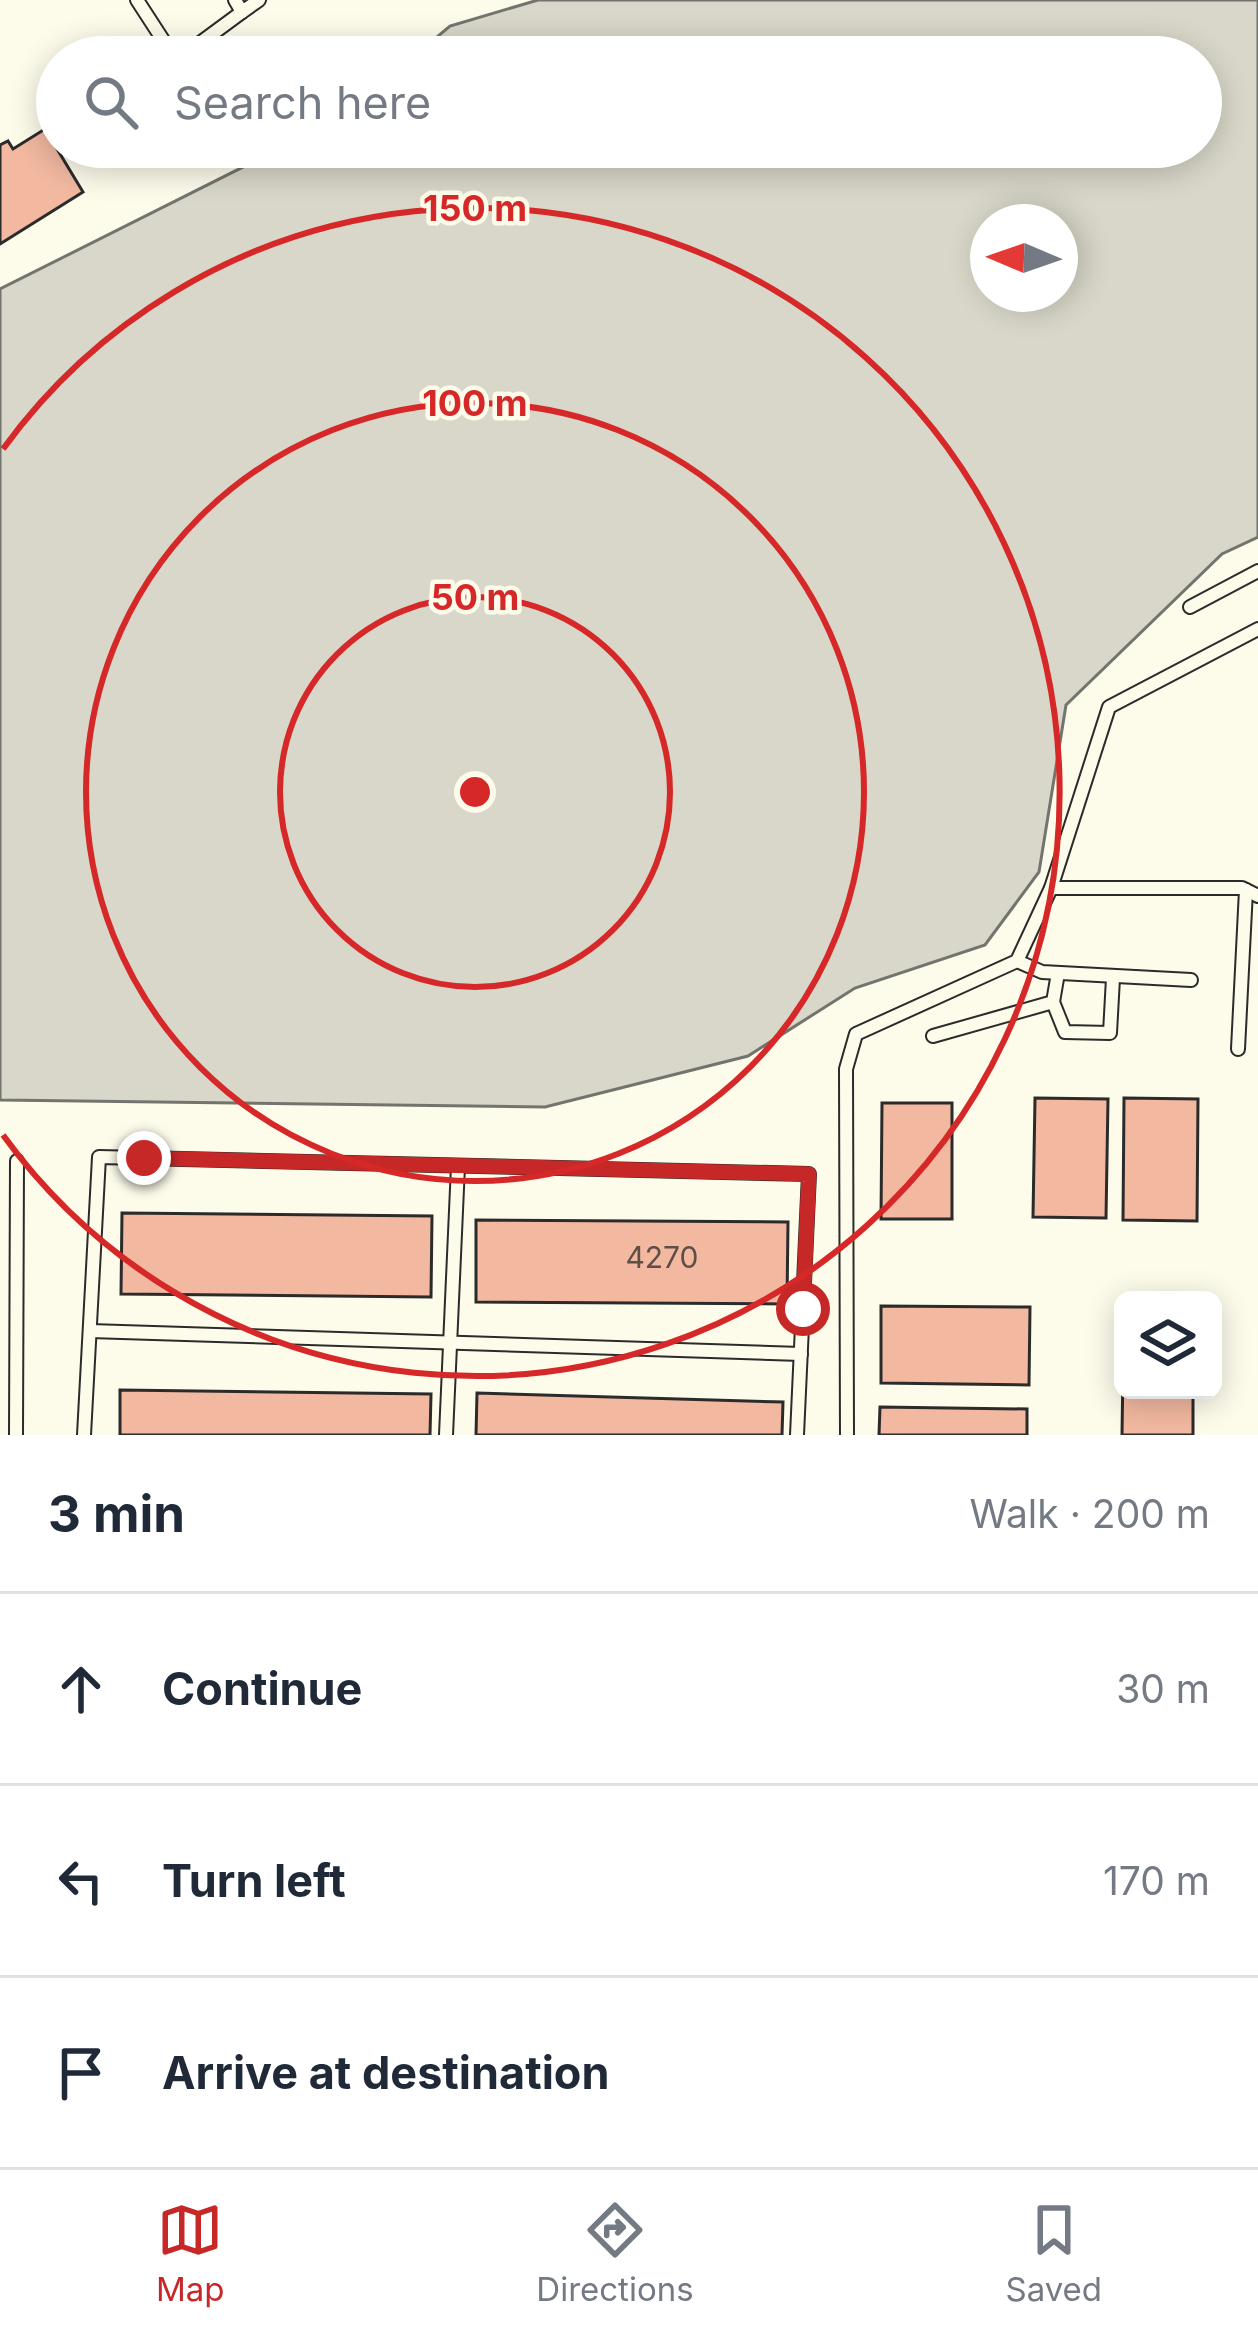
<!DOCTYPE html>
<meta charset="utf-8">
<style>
:root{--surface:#fff;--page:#f6f6f7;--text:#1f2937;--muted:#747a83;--line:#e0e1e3;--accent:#c62828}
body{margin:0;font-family:Inter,sans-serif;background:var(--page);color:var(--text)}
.controls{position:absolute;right:36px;bottom:36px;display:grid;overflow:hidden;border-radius:18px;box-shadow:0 6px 30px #0003}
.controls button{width:108px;height:108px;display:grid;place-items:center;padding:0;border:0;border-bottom:3px solid var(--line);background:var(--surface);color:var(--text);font:60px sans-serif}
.compass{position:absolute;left:970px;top:204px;width:108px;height:108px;border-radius:50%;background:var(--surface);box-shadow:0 6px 30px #0003;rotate:272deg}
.stop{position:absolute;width:36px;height:36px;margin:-27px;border:9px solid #c62828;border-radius:50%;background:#fff}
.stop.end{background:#c62828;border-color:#fff;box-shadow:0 3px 12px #0008}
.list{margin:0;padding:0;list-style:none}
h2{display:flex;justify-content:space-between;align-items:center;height:156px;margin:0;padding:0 48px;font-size:51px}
h2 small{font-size:39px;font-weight:400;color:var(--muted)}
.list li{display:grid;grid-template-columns:78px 1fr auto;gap:36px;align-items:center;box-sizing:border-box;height:192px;padding:0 48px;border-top:3px solid var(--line)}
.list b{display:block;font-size:45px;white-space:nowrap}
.list em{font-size:39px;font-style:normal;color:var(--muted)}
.icon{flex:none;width:66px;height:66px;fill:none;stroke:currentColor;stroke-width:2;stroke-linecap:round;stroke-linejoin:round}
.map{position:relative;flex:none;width:1258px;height:1435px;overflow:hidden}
.search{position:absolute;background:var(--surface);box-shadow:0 6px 30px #0003;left:36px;right:36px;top:36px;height:132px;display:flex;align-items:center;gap:30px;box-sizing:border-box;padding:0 42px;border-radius:66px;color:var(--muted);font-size:45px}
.sheet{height:732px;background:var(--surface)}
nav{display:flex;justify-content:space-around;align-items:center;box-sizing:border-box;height:168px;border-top:3px solid var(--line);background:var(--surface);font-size:33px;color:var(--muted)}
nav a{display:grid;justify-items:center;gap:6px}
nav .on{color:var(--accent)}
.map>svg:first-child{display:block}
</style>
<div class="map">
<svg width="1258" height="1435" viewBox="0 0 1258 1435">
<rect width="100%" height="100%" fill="#fdfbea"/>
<path fill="#d8d7c9" stroke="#74746e" stroke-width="3" fill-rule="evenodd" d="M538 0H1258V537L1222 554 1066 705 1039 872 985 945 855 988 748 1056 545 1107 0 1100V289L283 147H1201V57H413L450 26ZM988 222H1060V294H988Z"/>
<g fill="#f2b8a0" stroke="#2b2b2b" stroke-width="3">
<polygon points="45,129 83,192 0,244 0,145 8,141 13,149"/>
<polygon points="1035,1098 1108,1099 1106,1218 1033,1217"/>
<polygon points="1124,1098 1198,1099 1197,1221 1123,1220"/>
<polygon points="882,1103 952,1103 952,1219 881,1219"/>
<polygon points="122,1213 432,1216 431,1297 121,1294"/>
<polygon points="476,1220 788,1222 787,1304 476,1302"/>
<polygon points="881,1306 1030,1307 1029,1385 881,1383"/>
<polygon points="1123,1368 1123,1390 1193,1390 1193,1435 1122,1435"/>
<polygon points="120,1390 431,1394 430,1435 120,1435"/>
<polygon points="477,1393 783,1402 782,1435 476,1435"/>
<polygon points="880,1407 1027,1409 1027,1435 879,1435"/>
</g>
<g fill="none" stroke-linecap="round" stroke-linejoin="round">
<defs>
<g id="lane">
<polyline points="137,0 174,57"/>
<polyline points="235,0 242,12 259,0"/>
<polyline points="181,57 242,12"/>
<polyline points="1190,607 1258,571"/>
<polyline points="1051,888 1242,888 1258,896"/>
<polyline points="1017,961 1042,972 1191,980"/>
<polyline points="1053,1002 1065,1032 1110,1033 1113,978"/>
<polyline points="933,1036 1053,1002 1058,973"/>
<polyline points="1238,1049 1246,890"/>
<polyline points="90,1331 801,1354"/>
<polyline points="16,1435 17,1161"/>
<polyline points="84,1435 99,1157 809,1174 797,1435"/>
<polyline points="446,1435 458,1166"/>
<polyline points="847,1435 846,1069 856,1034 1017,961 1051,888 1109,707 1258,629"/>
</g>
</defs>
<use href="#lane" stroke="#2b2b2b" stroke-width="16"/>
<use href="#lane" stroke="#fdfbea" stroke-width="12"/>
</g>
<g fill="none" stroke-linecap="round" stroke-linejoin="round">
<polyline stroke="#c62828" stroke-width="15" points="144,1158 809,1174 803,1309"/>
</g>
<g fill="none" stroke="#d62828" stroke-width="6">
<circle cx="475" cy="792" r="195"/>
<circle cx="475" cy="792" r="389"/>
<path d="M3 449A584 584 0 1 1 3 1135"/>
</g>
<g text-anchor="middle" stroke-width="9" stroke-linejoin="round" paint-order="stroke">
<g font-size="30" fill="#5d4e48">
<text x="662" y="1268">4270</text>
</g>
</g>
<circle cx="475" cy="792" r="18" fill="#d62828" stroke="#fdfbea" stroke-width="6"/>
<g font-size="36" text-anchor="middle" font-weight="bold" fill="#d62828" stroke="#fdfbea" stroke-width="9" stroke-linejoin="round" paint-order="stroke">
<text x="475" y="221">150 m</text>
<text x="475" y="416">100 m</text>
<text x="475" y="610">50 m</text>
</g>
</svg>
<div class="controls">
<button><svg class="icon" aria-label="layers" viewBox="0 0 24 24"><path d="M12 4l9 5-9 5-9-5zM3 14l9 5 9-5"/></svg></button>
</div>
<svg class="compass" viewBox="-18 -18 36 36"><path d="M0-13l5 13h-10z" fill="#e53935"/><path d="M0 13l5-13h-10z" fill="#747a83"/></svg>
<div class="stop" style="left:803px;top:1309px"></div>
<div class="stop end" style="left:144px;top:1158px"></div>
<div class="search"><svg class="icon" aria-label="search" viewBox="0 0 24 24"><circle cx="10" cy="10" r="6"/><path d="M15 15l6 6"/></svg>Search here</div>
</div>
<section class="sheet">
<h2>3 min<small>Walk · 200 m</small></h2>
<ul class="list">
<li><svg class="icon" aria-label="ahead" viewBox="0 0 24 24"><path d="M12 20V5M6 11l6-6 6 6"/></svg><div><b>Continue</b></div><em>30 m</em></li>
<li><svg class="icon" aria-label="left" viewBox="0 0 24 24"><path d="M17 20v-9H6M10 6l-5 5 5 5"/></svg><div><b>Turn left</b></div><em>170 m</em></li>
<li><svg class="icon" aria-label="arrive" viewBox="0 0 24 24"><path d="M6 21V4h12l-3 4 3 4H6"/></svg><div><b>Arrive at destination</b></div></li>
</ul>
</section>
<nav>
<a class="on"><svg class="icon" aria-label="map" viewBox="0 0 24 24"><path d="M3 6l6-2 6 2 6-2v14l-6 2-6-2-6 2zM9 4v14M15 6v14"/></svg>Map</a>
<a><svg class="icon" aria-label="directions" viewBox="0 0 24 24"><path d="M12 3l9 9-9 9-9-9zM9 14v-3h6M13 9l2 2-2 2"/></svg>Directions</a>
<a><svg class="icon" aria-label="saved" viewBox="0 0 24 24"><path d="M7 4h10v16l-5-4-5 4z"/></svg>Saved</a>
</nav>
